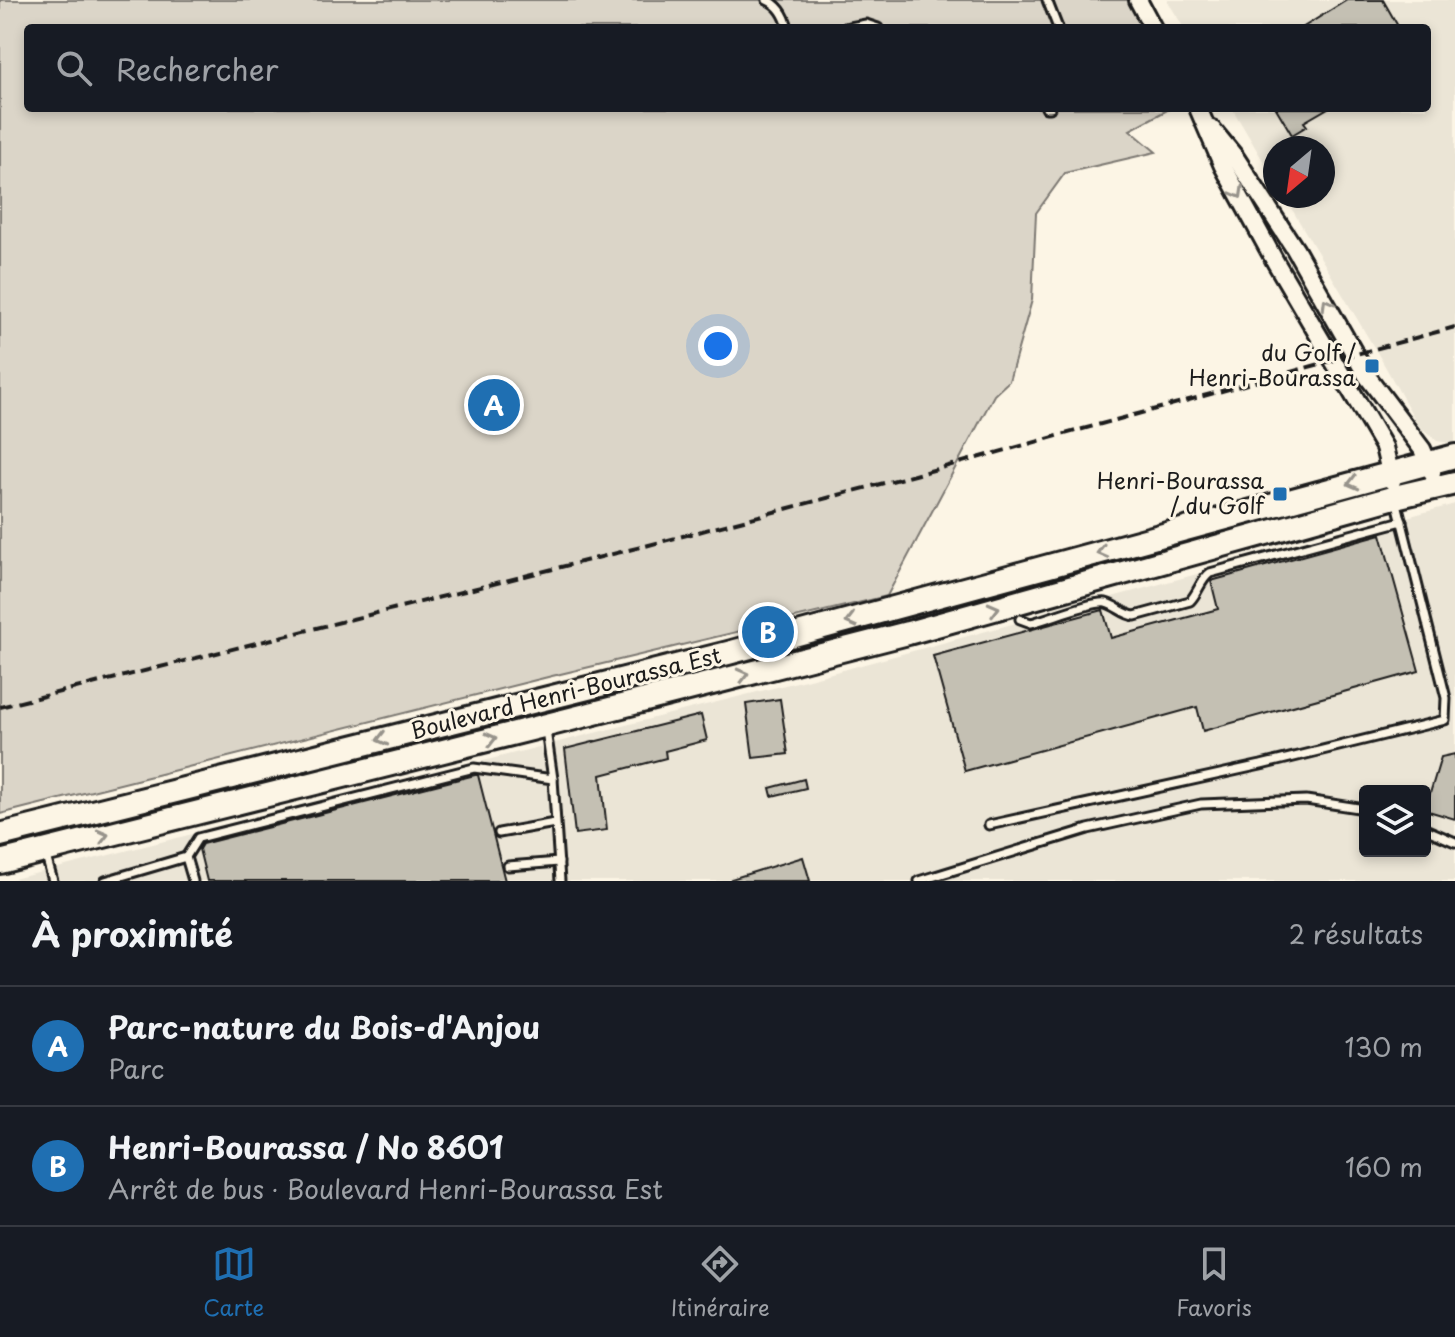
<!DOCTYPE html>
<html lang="fr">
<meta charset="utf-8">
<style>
:root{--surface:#171b24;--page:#242831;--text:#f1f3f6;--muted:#9ea1a6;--line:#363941;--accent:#1f6fb2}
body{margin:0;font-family:"Playpen Sans",sans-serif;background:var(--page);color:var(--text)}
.controls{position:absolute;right:24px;bottom:24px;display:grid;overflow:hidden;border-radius:8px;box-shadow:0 4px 12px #0003}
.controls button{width:72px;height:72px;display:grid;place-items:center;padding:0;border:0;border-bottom:2px solid var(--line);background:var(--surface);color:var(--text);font:40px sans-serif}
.compass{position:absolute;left:1263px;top:136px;width:72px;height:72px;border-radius:50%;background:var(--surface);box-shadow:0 4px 12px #0003;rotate:209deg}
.you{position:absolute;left:718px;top:346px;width:28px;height:28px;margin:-20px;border:6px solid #fff;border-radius:50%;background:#1a73e8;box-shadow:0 0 0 12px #1a73e833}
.badge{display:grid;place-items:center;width:52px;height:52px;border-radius:50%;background:var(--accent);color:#fff;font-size:26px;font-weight:700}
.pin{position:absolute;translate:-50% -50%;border:4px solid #fff;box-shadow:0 2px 8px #0006}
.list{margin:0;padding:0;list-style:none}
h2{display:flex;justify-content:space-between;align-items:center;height:104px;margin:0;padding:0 32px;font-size:34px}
h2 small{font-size:26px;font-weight:400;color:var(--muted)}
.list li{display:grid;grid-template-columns:52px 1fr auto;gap:24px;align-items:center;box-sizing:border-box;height:120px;padding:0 32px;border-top:2px solid var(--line)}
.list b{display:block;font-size:30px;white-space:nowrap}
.list p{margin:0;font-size:26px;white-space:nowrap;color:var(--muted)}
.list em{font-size:26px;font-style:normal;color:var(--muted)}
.icon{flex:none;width:44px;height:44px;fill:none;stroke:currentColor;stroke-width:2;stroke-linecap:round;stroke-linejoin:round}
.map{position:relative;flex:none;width:1455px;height:881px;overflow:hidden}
.search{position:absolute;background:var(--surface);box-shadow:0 4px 12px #0003;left:24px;right:24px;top:24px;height:88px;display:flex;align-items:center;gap:20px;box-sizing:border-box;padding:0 28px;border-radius:8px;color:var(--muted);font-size:30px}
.sheet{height:344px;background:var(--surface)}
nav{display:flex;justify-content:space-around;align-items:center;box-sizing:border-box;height:112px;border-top:2px solid var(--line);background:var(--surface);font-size:22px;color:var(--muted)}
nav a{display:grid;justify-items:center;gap:4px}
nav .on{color:var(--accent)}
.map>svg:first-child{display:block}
</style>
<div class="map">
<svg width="1455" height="881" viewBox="0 0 1455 881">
<rect width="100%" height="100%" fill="#fcf5e5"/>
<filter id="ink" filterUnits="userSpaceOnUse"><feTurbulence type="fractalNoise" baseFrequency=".0125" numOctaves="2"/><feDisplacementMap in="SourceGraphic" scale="16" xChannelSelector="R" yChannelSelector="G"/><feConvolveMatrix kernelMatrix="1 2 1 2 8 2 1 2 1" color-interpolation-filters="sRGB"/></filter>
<g filter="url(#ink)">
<g fill="#ebe5d6" fill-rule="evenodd">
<polygon points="1167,0 1455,0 1455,444 1437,441 1418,425 1381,359 1284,196 1323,196 1323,148 1275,148 1275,181 1232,108 1427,108 1427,28 1184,28"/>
<path d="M1455 504V881H6L817 677ZM1365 791H1425V851H1365Z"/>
</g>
<polygon fill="#dbd5c8" stroke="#7c7872" stroke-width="2" points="0,0 1137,0 1153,28 28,28 28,108 1171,108 1130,130 1156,152 1065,173 1036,213 1032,300 1009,381 994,395 887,596 552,676 0,814"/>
<g fill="#c4c0b3" stroke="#1c1c1c" stroke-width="2">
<polygon points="1347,0 1383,0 1399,28 1302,28"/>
<polygon points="1276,108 1328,108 1304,122 1307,126 1292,135"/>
<polygon points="1381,534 1419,671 1203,731 1197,707 965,771 933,656 1103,610 1111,638 1218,609 1211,581"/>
<polygon points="780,699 788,754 753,758 746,704"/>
<polygon points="701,715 707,740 665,751 666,758 601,775 607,830 575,834 565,749"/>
<polygon points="1455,754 1455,819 1425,810 1441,757"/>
<polygon points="475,775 478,775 505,881 207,881 199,849 202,844"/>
<polygon points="804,779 806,788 772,796 770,788"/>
<polygon points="803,857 810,881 732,881 731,879"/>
</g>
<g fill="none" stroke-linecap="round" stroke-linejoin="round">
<defs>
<g id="service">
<path d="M767 0C779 5 785 15 788 28"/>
<polyline points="1047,0 1058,28"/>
<polyline points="845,28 866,24 878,28"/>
<polyline points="1046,108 1050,108"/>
<path d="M1020 619 1031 623C1048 619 1092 601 1106 603 1117 606 1124 615 1135 616L1190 601C1198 593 1201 579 1210 573L1402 521"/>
<polyline points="546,730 553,779"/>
<polyline points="989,825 1261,765 1445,720 1446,698 1396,499"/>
<polyline points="1425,829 1455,842"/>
<polyline points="499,833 555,823"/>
<polyline points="45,853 53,881"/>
<polyline points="186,857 198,838 474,768 553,779 560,881"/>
<polyline points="508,866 559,862"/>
<polyline points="105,881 186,857 193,881"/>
<polyline points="919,881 1088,829 1201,804 1306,800 1365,809"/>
</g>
<g id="tertiary">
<polyline points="1138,0 1153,28"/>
<polyline points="1198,108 1223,166 1276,263 1384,447 1392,481"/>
<polyline points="1212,129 1235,157 1295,249 1367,376 1422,449 1432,472"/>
</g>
<g id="primary">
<polyline points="0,835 728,653 1455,456"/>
<polyline points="0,862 567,720 908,633 1395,497 1455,483"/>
</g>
</defs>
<use href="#service" stroke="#1c1c1c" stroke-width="13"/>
<use href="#tertiary" stroke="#1c1c1c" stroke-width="22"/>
<use href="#primary" stroke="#1c1c1c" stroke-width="28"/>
<use href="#service" stroke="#fcf5e5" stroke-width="7"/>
<use href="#tertiary" stroke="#fcf5e5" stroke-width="16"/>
<use href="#primary" stroke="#fcf5e5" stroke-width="22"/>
<polyline stroke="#1c1c1c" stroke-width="4" stroke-dasharray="12 6" stroke-linecap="butt" points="0,707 649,545 937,469 1455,327"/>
</g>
<defs><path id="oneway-chevron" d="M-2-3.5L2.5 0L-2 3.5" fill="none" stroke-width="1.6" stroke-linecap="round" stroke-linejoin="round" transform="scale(2)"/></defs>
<g stroke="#97938b">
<use href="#oneway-chevron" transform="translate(1238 193) rotate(61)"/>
<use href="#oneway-chevron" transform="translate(1327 304) rotate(-120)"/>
<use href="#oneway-chevron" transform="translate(1353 483) rotate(165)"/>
<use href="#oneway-chevron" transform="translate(1102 552) rotate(165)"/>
<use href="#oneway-chevron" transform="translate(994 609) rotate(-15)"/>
<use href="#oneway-chevron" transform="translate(851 621) rotate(165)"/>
<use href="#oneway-chevron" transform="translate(743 675) rotate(-15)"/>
<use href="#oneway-chevron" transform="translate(382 739) rotate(166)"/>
<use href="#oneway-chevron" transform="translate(491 739) rotate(-14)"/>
<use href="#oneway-chevron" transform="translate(103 836) rotate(-14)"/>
</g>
</g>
<g fill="#1f6fb2" stroke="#fcf5e5" stroke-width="3">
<rect x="1364" y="358" width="16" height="16" rx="4"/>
<rect x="1272" y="486" width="16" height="16" rx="4"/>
</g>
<g text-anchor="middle" stroke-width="6" stroke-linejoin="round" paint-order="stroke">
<g font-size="22" fill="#1c1c1c" stroke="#fcf5e5" text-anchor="end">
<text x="1356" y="361">du Golf /<tspan x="1356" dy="25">Henri-Bourassa</tspan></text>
<text x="1264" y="489">Henri-Bourassa<tspan x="1264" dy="25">/ du Golf</tspan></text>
</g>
<g font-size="22" fill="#1c1c1c" stroke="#fcf5e5">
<text transform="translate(566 693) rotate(-14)" y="8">Boulevard Henri-Bourassa Est</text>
</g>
</g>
</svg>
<div class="controls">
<button><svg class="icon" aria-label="layers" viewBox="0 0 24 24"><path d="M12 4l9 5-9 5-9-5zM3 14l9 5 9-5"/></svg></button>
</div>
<svg class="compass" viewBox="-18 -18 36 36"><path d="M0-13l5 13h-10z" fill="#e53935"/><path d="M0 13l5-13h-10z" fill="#9ea1a6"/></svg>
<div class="you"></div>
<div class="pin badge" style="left:494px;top:405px">A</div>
<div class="pin badge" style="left:768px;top:632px">B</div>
<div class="search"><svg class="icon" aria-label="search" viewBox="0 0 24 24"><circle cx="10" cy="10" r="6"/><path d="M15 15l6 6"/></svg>Rechercher</div>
</div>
<section class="sheet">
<h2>À proximité<small>2 résultats</small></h2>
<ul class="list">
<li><span class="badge">A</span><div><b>Parc-nature du Bois-d'Anjou</b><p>Parc</p></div><em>130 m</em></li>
<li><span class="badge">B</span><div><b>Henri-Bourassa / No 8601</b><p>Arrêt de bus · Boulevard Henri-Bourassa Est</p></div><em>160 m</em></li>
</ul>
</section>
<nav>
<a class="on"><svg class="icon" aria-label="map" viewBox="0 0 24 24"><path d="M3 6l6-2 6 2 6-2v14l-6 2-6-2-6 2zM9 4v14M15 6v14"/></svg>Carte</a>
<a><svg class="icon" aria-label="directions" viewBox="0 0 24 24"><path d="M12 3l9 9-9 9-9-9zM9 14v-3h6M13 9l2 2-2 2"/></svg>Itinéraire</a>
<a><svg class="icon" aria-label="saved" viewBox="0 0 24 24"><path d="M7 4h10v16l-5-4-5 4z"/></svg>Favoris</a>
</nav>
